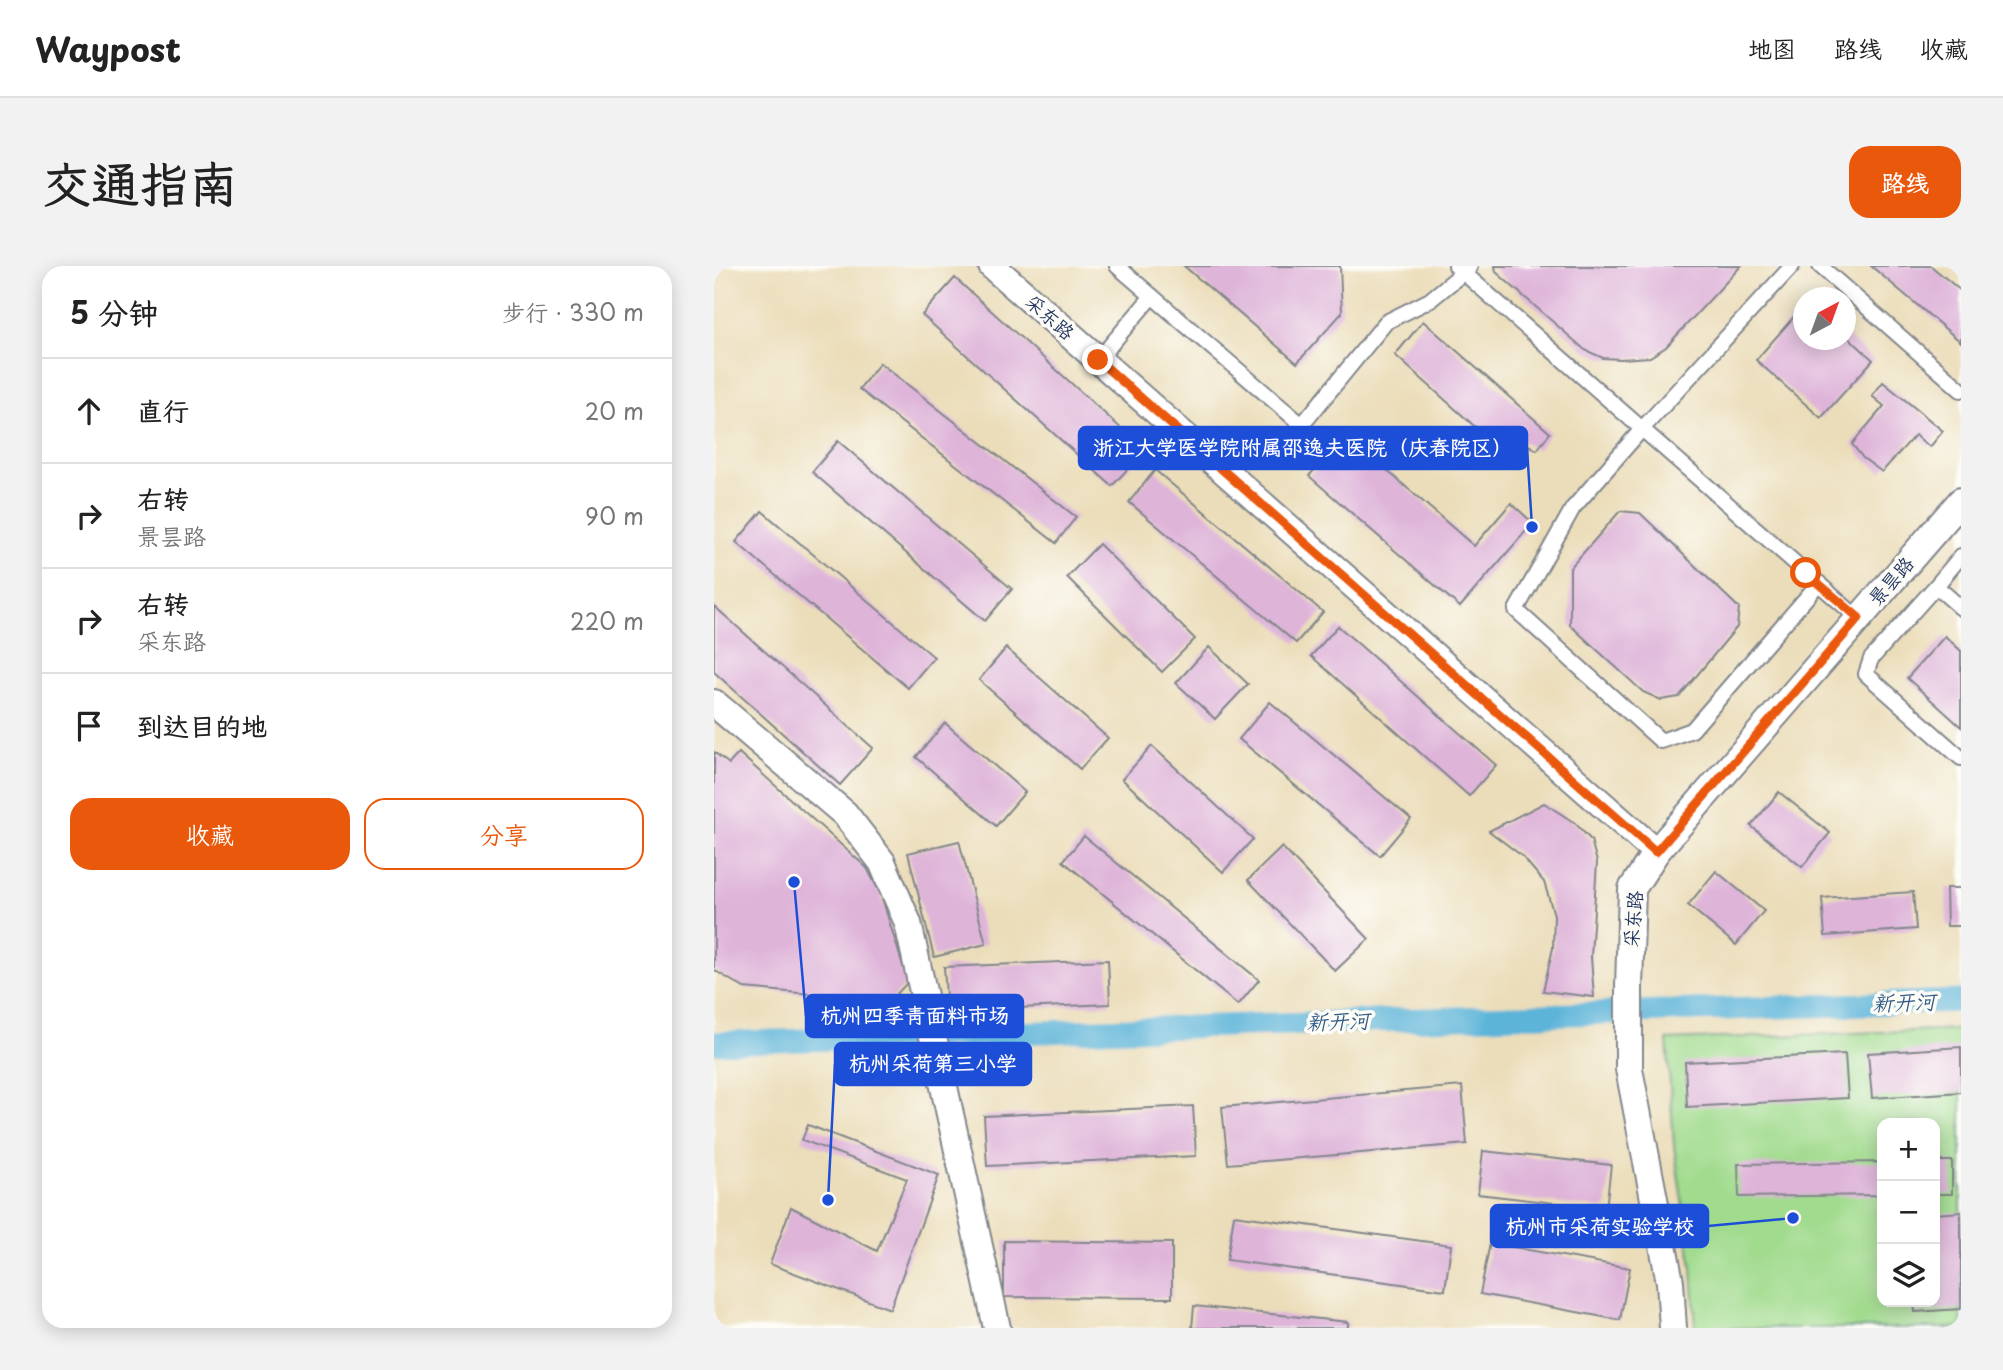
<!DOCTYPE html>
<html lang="zh">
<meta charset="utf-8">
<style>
:root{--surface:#fff;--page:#f2f2f2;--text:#222;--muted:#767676;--line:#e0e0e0;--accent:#ea580c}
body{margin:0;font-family:"Playpen Sans","LXGW WenKai TC",sans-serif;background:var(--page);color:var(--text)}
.controls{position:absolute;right:21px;bottom:21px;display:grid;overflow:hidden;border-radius:14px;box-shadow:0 4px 18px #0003}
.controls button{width:63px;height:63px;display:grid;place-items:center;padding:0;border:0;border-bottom:2px solid var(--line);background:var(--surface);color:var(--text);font:35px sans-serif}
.compass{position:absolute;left:1079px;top:21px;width:63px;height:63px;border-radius:50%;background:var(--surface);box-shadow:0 4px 18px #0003;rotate:41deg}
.stop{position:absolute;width:21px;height:21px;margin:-16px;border:5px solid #ea580c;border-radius:50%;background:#fff}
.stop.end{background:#ea580c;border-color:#fff;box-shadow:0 2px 7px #0008}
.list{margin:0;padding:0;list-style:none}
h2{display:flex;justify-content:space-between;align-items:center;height:91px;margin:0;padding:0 28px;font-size:30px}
h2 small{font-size:23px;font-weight:400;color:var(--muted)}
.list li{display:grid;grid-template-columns:46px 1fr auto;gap:21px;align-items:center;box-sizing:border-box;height:105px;padding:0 28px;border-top:2px solid var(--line)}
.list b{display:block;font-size:26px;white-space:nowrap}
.list p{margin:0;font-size:23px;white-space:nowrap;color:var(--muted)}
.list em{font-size:23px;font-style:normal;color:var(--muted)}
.actions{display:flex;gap:14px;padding:21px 28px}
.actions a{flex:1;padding:16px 0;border:2px solid var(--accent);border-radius:21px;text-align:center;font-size:24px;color:var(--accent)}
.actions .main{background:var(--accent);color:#fff}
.icon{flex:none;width:38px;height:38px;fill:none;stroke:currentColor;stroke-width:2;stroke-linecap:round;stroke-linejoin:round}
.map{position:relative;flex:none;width:1247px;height:1062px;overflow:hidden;border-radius:21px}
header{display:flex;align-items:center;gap:42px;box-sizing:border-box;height:98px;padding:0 35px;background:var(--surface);border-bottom:2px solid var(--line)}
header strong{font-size:33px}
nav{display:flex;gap:38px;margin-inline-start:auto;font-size:24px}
.intro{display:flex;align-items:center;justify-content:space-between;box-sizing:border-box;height:168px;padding:0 42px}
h1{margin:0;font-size:49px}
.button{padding:18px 32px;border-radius:21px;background:var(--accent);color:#fff;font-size:24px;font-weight:700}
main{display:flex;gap:42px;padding:0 42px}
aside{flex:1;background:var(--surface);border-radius:21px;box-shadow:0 4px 18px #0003}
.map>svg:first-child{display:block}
</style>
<header>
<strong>Waypost</strong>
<nav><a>地图</a><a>路线</a><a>收藏</a></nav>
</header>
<div class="intro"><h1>交通指南</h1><a class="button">路线</a></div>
<main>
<aside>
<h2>5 分钟<small>步行 · 330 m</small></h2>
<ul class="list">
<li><svg class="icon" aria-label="ahead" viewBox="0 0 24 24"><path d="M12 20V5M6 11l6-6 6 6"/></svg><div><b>直行</b></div><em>20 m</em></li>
<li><svg class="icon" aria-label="right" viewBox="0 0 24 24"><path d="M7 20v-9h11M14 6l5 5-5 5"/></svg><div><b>右转</b><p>景昙路</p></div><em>90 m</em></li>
<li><svg class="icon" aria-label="right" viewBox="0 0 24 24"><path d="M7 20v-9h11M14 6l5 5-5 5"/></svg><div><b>右转</b><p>采东路</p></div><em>220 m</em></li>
<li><svg class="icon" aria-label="arrive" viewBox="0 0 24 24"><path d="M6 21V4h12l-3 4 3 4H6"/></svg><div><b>到达目的地</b></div></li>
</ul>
<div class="actions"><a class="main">收藏</a><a>分享</a></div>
</aside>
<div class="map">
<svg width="1247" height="1062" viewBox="0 0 1247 1062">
<rect width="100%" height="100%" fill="#fdfcf7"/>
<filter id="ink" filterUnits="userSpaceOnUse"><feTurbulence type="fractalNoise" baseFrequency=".0143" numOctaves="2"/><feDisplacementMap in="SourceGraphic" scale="14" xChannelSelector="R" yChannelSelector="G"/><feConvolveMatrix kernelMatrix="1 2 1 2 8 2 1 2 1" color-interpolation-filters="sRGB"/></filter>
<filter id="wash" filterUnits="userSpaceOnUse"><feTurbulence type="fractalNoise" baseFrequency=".00686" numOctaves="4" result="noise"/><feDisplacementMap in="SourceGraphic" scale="28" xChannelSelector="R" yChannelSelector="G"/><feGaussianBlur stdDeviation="1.57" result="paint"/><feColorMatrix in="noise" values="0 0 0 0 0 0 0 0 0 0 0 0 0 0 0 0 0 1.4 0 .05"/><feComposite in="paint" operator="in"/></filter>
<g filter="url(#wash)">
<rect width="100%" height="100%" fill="#ebddb9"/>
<path fill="#a1db8e" stroke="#5e8576" stroke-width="2" fill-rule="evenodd" d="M1247 763V1062H982L978 1002 960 880 953 774ZM1168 857H1221V1036H1168Z"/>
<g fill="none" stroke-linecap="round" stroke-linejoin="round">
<polyline stroke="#5cb4d9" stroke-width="23" points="0,777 1247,735"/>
</g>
<g id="blocks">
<g fill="#deb4d9">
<polygon points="470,0 626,0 628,47 583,97"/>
<polygon points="781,0 1027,0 952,81 936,91 907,93 889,92 871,84 782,6"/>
<polygon points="1157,0 1217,0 1247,25 1247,76"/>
<polygon points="241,12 431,184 398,220 208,49"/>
<polygon points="1085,45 1090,47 1090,74 1132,74 1132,69 1159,94 1107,152 1042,94"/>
<polygon points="709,55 836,167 823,184 800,170 787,184 681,89"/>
<polygon points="166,97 362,251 342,277 145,123"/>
<polygon points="1169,116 1229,165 1216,181 1201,169 1168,206 1149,192 1138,178 1170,140 1158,130"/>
<polygon points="631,168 760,280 797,237 819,257 746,341 595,210"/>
<polygon points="124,175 298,323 271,355 98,206"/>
<polygon points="441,204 609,346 582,377 415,236"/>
<polygon points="48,245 220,391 194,422 22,276"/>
<polygon points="906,245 926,247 1025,342 1023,361 965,431 947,434 929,426 856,359 856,302"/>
<polygon points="385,278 481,373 448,406 353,311"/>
<polygon points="0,340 159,482 126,519 0,406"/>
<polygon points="624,360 782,499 755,530 597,390"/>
<polygon points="1231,370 1247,385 1247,461 1193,412"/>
<polygon points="495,381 534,418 501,453 462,417"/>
<polygon points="292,382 394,472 366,503 265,414"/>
<polygon points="556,436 697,553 666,590 525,473"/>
<polygon points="231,457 311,526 282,560 202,491"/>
<polygon points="438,480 539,573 509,606 408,513"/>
<polygon points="0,486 15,498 25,487 153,602 167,629 194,716 176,735 30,722 0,704"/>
<polygon points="1065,526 1116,567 1088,601 1037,560"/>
<polygon points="830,537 861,557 877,574 883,596 877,691 880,731 829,725 839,682 840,649 830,616 808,590 775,565"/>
<polygon points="370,570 545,714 524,739 349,595"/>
<polygon points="245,575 272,678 220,691 194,587"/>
<polygon points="568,581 655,673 621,705 534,614"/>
<polygon points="1002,605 1050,645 1022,679 974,639"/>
<polygon points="1232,622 1247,622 1247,660 1233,660"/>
<polygon points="1199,626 1202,663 1111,670 1108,632"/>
<polygon points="394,694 396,738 233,745 230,701"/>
<polygon points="1247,781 1247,826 1158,832 1154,787"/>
<polygon points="1131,788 1134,832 973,841 971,796"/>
<polygon points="748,820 753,878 514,898 508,841"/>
<polygon points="479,840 482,890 273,900 270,850"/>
<polygon points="94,859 225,909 176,1043 56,998 77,941 163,985 193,913 88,874"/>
<polygon points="769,885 897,899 892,943 764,928"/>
<rect x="1221" y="895" width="17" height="33"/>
<polygon points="1168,896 1168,929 1025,931 1024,898"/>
<polygon points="1247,946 1247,1043 1201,1046 1200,1036 1221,1036 1221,948"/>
<polygon points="520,949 737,979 731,1024 513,994"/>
<polygon points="290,975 458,977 458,1032 290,1031"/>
<polygon points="776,977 916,1002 906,1054 766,1028"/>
<polygon points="480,1040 634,1056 634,1062 478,1062"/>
</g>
</g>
</g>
<g filter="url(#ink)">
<use href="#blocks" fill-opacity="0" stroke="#83868c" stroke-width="2"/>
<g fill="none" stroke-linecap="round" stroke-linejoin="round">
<defs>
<g id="lane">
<polyline points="403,0 588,159 672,56 716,34 756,1"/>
<polyline points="742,0 1145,353"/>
<polyline points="1078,0 928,163 859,242 802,344 947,475 978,464 1105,317"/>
<polyline points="1106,0 1247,124"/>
<polyline points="384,94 438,30"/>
<polyline points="1247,290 1222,320 1247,342"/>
<polyline points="1222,320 1157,393 1152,408 1247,492"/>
</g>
<g id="street">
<polyline points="278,0 942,586"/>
<polyline points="0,437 131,548 168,596 194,657 283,1062"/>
<polyline points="959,1062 956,1016 915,803 915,721 918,623 942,586 1247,235"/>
</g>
</defs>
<use href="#lane" stroke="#83868c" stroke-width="18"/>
<use href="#street" stroke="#83868c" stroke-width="30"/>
<use href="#lane" stroke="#fff" stroke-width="14"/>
<use href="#street" stroke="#fff" stroke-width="26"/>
</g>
</g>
<g fill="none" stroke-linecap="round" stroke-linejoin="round" filter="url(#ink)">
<polyline stroke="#ea580c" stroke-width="9" points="384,94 942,586 1145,352 1092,307"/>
</g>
<g text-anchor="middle" stroke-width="7" stroke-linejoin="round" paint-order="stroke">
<g font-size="19" fill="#1b2f5e" stroke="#fdfcf7">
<text transform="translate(336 51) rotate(41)" y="7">采东路</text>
<text transform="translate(1177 315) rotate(-49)" y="7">景昙路</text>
<text transform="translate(919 653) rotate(-85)" y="7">采东路</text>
</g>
<g font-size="21" font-style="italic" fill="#325e89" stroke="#fdfcf7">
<text transform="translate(1190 737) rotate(-2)" y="7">新开河</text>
<text transform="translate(624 756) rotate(-2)" y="7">新开河</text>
</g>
</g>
<path fill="none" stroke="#1d4ed8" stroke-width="2.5" d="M818 261L813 182M80 616L92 750M114 934L121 798M1079 952L994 960"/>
<g fill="#1d4ed8" stroke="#fdfcf7" stroke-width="2.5">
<circle cx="818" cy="261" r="7"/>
<circle cx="80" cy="616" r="7"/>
<circle cx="114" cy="934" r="7"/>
<circle cx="1079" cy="952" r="7"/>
</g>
<g fill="#1d4ed8" stroke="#1d4ed8" stroke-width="2.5">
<rect x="365" y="161" width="448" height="42" rx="7"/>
<rect x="92" y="729" width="217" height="42" rx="7"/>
<rect x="121" y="777" width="196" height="42" rx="7"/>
<rect x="777" y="939" width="217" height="42" rx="7"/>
</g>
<g font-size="21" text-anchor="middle" font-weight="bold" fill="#fff">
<text x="589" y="189">浙江大学医学院附属邵逸夫医院（庆春院区）</text>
<text x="201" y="757">杭州四季青面料市场</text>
<text x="219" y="805">杭州采荷第三小学</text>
<text x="886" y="968">杭州市采荷实验学校</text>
</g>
</svg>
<div class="controls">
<button>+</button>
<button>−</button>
<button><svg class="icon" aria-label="layers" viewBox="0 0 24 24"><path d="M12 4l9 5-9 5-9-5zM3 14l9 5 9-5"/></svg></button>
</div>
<svg class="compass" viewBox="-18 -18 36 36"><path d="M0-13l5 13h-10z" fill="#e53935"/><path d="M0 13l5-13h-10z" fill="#767676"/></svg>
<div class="stop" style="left:1092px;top:307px"></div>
<div class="stop end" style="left:384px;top:94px"></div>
</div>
</main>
